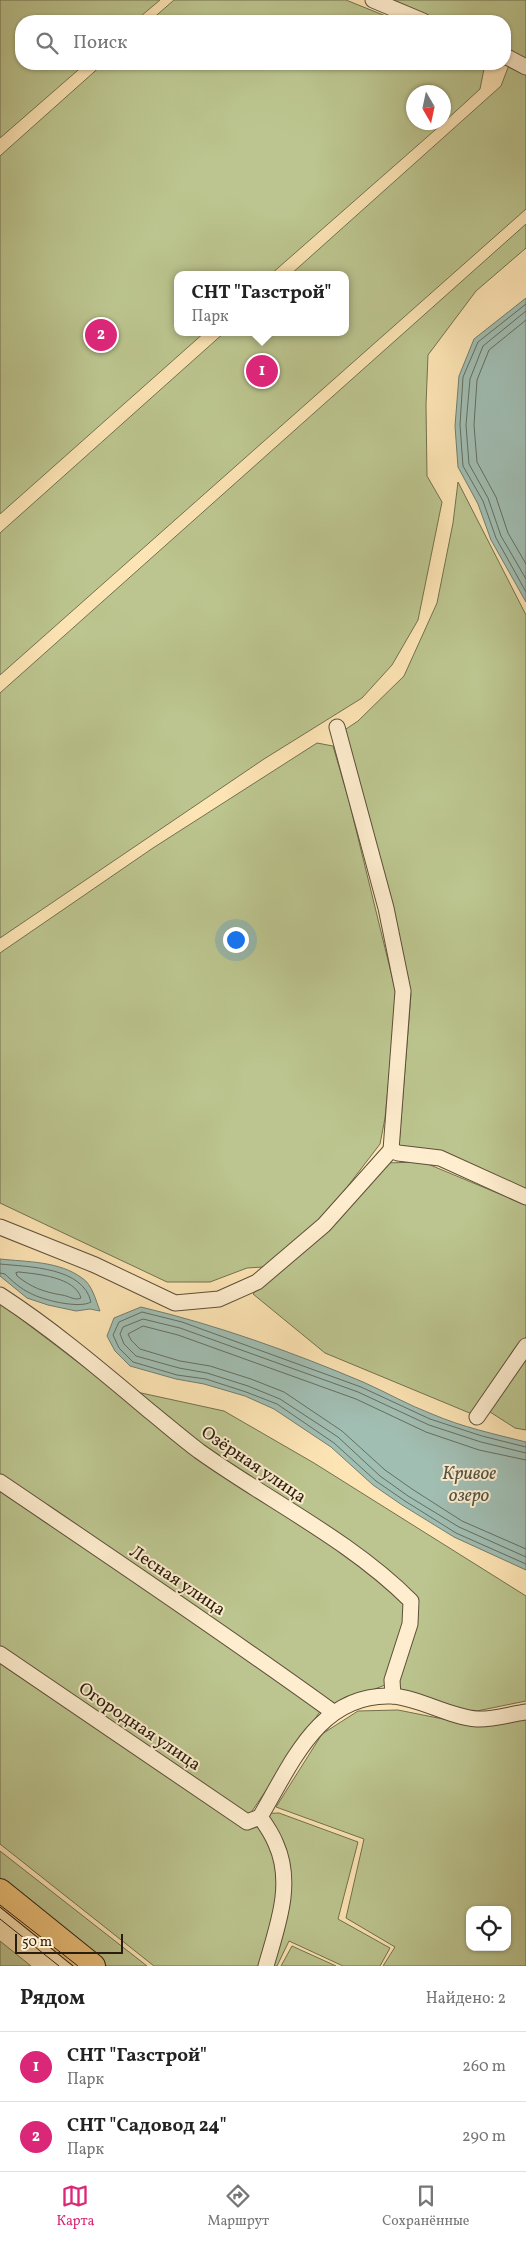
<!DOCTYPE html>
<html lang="ru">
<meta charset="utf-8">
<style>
:root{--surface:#fff;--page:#f6f6f6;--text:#222;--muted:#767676;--line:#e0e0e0;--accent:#db2777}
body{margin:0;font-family:Vollkorn,serif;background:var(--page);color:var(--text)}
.controls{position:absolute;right:15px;bottom:15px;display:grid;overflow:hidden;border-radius:10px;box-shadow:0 1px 4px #0004}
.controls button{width:45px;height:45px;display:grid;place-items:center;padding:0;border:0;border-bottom:1px solid var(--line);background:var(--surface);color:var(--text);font:25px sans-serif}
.compass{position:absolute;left:406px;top:85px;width:45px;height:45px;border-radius:50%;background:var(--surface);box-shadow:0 1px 4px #0004;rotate:171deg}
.scale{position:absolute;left:15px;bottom:12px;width:108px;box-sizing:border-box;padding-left:5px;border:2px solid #291d0f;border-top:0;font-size:14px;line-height:18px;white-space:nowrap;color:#291d0f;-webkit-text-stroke:4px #feedce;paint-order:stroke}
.you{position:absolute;left:235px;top:939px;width:18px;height:18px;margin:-12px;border:4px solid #fff;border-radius:50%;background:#1a73e8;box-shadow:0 0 0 8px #1a73e833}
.badge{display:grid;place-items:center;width:32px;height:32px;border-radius:50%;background:var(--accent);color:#fff;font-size:16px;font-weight:700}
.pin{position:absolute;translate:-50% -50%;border:2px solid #fff;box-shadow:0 1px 5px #0006}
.popup{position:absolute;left:174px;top:271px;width:175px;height:65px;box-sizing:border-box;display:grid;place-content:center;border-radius:10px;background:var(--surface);filter:drop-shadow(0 1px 4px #0005);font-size:16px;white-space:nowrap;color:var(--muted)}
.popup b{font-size:19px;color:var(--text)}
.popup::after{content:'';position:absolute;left:50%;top:100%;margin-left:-10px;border:10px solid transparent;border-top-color:var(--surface)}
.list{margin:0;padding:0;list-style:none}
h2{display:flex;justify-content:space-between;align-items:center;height:65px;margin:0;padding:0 20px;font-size:21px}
h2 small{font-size:16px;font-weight:400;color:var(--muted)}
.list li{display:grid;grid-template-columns:32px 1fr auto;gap:15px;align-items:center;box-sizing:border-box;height:70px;padding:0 20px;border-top:1px solid var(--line)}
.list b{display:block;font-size:19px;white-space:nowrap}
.list p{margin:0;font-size:16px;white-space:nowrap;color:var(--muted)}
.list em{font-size:16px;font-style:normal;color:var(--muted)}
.icon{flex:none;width:28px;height:28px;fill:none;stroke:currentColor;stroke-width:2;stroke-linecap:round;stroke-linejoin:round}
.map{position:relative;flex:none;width:526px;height:1966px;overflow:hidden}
.search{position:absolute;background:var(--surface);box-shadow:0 1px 4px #0004;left:15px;right:15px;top:15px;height:55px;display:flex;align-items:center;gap:12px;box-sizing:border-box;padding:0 18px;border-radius:20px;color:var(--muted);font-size:19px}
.sheet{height:205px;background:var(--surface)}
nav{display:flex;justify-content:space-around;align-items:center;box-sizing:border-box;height:70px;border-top:1px solid var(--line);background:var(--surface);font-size:14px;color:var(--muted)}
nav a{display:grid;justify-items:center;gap:2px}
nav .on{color:var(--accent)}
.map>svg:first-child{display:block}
</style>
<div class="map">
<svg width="526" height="1966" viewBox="0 0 526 1966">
<rect width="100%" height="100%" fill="#fde4b4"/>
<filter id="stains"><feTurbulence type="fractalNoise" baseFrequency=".004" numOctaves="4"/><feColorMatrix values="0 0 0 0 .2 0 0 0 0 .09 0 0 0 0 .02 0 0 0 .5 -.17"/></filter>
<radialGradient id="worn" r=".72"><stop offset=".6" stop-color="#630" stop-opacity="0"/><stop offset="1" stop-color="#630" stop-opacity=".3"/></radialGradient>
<g fill="#bcc58f" stroke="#72714f" fill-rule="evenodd">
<polygon points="0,0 160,0 135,21 21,21 21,64 85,64 0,138"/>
<polygon points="174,0 346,0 398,21 150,21"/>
<polygon points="387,0 526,0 526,61 505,52 505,21 435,21"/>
<polygon points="103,64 485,64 480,89 444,122 444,92 414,92 414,122 443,123 270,275 178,275 178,332 205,332 0,514 0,156"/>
<polygon points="509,65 526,74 526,209 0,675 0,533 225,332 346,332 346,275 290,275 501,86"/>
<polygon points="526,224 526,248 476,291 428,355 426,405 427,476 442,502 418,620 392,665 362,698 264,759 0,938 0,693"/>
<polygon points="458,482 526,615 526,1191 399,1145 411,994 389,899 343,731 358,721 404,676 437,603 453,523"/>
<polygon points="317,743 333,746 349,801 397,997 385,1118 380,1144 328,1212 263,1267 247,1268 210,1282 167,1282 0,1203 0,953 153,848"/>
<polygon points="423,1162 526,1205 526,1337 472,1414 325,1353 253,1294 383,1163"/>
<polygon points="0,1303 109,1386 224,1411 314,1463 526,1596 526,1701 467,1713 385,1685 321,1710 250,1814 279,1813 358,1842 338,1919 390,1948 380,1966 343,1966 289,1941 277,1966 154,1966 0,1844"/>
<polygon points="526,1356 526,1430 515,1428 487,1410"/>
<path d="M398 1710 478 1726 526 1712V1966H383L395 1947 346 1918 364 1839 276 1807 322 1734 358 1711ZM470 1910H507V1947H470Z"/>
<polygon points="0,1851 147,1966 107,1966 0,1879"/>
<polygon points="0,1941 31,1966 0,1966"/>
<polygon points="292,1946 336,1966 281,1966"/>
</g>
<g fill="#a1beb3" stroke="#717e71">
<polygon points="526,298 526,602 491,540 478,504 458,467 455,426 459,376 474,339"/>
<path d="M0 1259C27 1262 59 1261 82 1278 92 1284 96 1301 100 1311L90 1309 76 1311 48 1305 27 1298 0 1276Z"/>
<path d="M141 1307C217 1325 292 1352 363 1382 386 1392 408 1405 432 1414 462 1427 494 1434 526 1442V1570L454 1537 402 1505 373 1485 331 1447 274 1409 245 1396 204 1384 176 1379 130 1366 115 1351 107 1336 114 1318Z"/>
</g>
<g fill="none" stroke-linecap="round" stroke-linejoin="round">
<g stroke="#656e61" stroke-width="1">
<polyline points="526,304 478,342 463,377 460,425 463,466 483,501 496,538 526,592"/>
<polyline points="526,311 483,346 470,379 466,425 469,464 488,498 501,536 526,579"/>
<polyline points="526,320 489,350 477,380 474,425 477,462 496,497 508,533 526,564"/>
<path d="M0 1264C29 1267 83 1267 91 1302 79 1309 42 1300 30 1293 21 1289 12 1281 5 1274L0 1273"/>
<path d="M19 1272C37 1274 75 1277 81 1298 75 1301 69 1296 62 1295 43 1292 31 1287 17 1276L16 1273Z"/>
<polyline points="526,1447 482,1436 430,1419 361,1387 182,1322 142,1312 119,1322 113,1335 119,1348 133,1362 177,1375 206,1379 246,1392 277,1404 334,1443 376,1481 405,1501 456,1533 526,1564"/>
<polyline points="526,1453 481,1442 429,1425 358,1392 180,1328 143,1319 123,1327 120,1334 124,1344 136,1356 179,1368 207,1373 248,1386 280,1399 338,1437 380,1476 408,1496 459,1527 526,1557"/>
<polyline points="526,1460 479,1450 426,1432 356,1399 178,1335 143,1326 128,1334 131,1340 140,1349 180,1361 210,1366 251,1379 284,1392 342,1431 385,1470 412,1489 462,1521 526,1549"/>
</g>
<defs>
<g id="street">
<polyline points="373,0 423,21"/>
<polyline points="505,56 526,67"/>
<polyline points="337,727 386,908 403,991 391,1150 398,1153 440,1158 526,1197"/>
<polyline points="0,1227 95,1265 175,1303 219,1299 257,1282 324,1225 391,1150"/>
<path d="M0 1295C54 1330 103 1372 152 1413 168 1426 183 1439 199 1451 269 1501 350 1540 411 1601L410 1624 392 1680 393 1696"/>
<polyline points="477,1417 526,1346"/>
<path d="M0 1482C112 1558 224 1633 333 1712"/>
<polyline points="0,1654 247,1822 260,1817"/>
<path d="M266 1966C277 1927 294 1884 276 1844 272 1834 266 1825 260 1817 292 1763 319 1693 392 1696 420 1698 449 1717 477 1719 492 1720 511 1714 526 1712"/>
</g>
<polyline id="primary" points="0,1891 93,1966"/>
</defs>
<use href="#street" stroke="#5e4f38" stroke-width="17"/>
<use href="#primary" stroke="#291d0f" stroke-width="26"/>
<use href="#street" stroke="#feedce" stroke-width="15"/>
<use href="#primary" stroke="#eec27a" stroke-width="24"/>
<g stroke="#291d0f" stroke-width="1">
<polyline points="0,1905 78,1966"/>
<polyline points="0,1919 59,1966"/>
</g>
</g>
<g text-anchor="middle" stroke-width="4" stroke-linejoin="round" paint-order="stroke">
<g font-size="18" fill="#291d0f" stroke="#feedce">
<text transform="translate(254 1464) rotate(34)" y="6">Озёрная улица</text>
<text transform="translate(178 1580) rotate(34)" y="6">Лесная улица</text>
<text transform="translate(140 1726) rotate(34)" y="6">Огородная улица</text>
</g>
<g font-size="19" font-style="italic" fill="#535548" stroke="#feedce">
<text x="469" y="1479">Кривое<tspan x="469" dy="22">озеро</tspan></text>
</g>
</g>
<rect width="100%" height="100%" filter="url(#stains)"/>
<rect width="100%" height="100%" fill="url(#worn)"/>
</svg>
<div class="controls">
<button><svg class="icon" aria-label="locate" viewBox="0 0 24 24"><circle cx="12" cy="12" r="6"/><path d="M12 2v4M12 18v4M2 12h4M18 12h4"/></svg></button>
</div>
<svg class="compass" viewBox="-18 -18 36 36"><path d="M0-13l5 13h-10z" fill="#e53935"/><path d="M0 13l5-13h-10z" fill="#767676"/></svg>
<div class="scale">50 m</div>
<div class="you"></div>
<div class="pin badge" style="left:262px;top:371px">1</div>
<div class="popup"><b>СНТ &quot;Газстрой&quot;</b>Парк</div>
<div class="pin badge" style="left:101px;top:335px">2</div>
<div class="search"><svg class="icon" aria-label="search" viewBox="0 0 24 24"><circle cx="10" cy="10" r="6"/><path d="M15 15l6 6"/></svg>Поиск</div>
</div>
<section class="sheet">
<h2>Рядом<small>Найдено: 2</small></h2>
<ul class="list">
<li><span class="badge">1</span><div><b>СНТ &quot;Газстрой&quot;</b><p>Парк</p></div><em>260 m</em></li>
<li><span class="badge">2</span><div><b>СНТ &quot;Садовод 24&quot;</b><p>Парк</p></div><em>290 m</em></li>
</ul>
</section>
<nav>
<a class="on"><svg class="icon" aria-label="map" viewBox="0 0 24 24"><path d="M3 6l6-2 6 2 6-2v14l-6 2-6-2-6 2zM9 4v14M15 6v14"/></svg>Карта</a>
<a><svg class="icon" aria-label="directions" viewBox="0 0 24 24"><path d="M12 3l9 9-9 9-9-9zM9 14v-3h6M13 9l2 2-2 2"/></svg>Маршрут</a>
<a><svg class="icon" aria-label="saved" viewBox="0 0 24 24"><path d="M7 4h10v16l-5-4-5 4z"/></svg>Сохранённые</a>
</nav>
